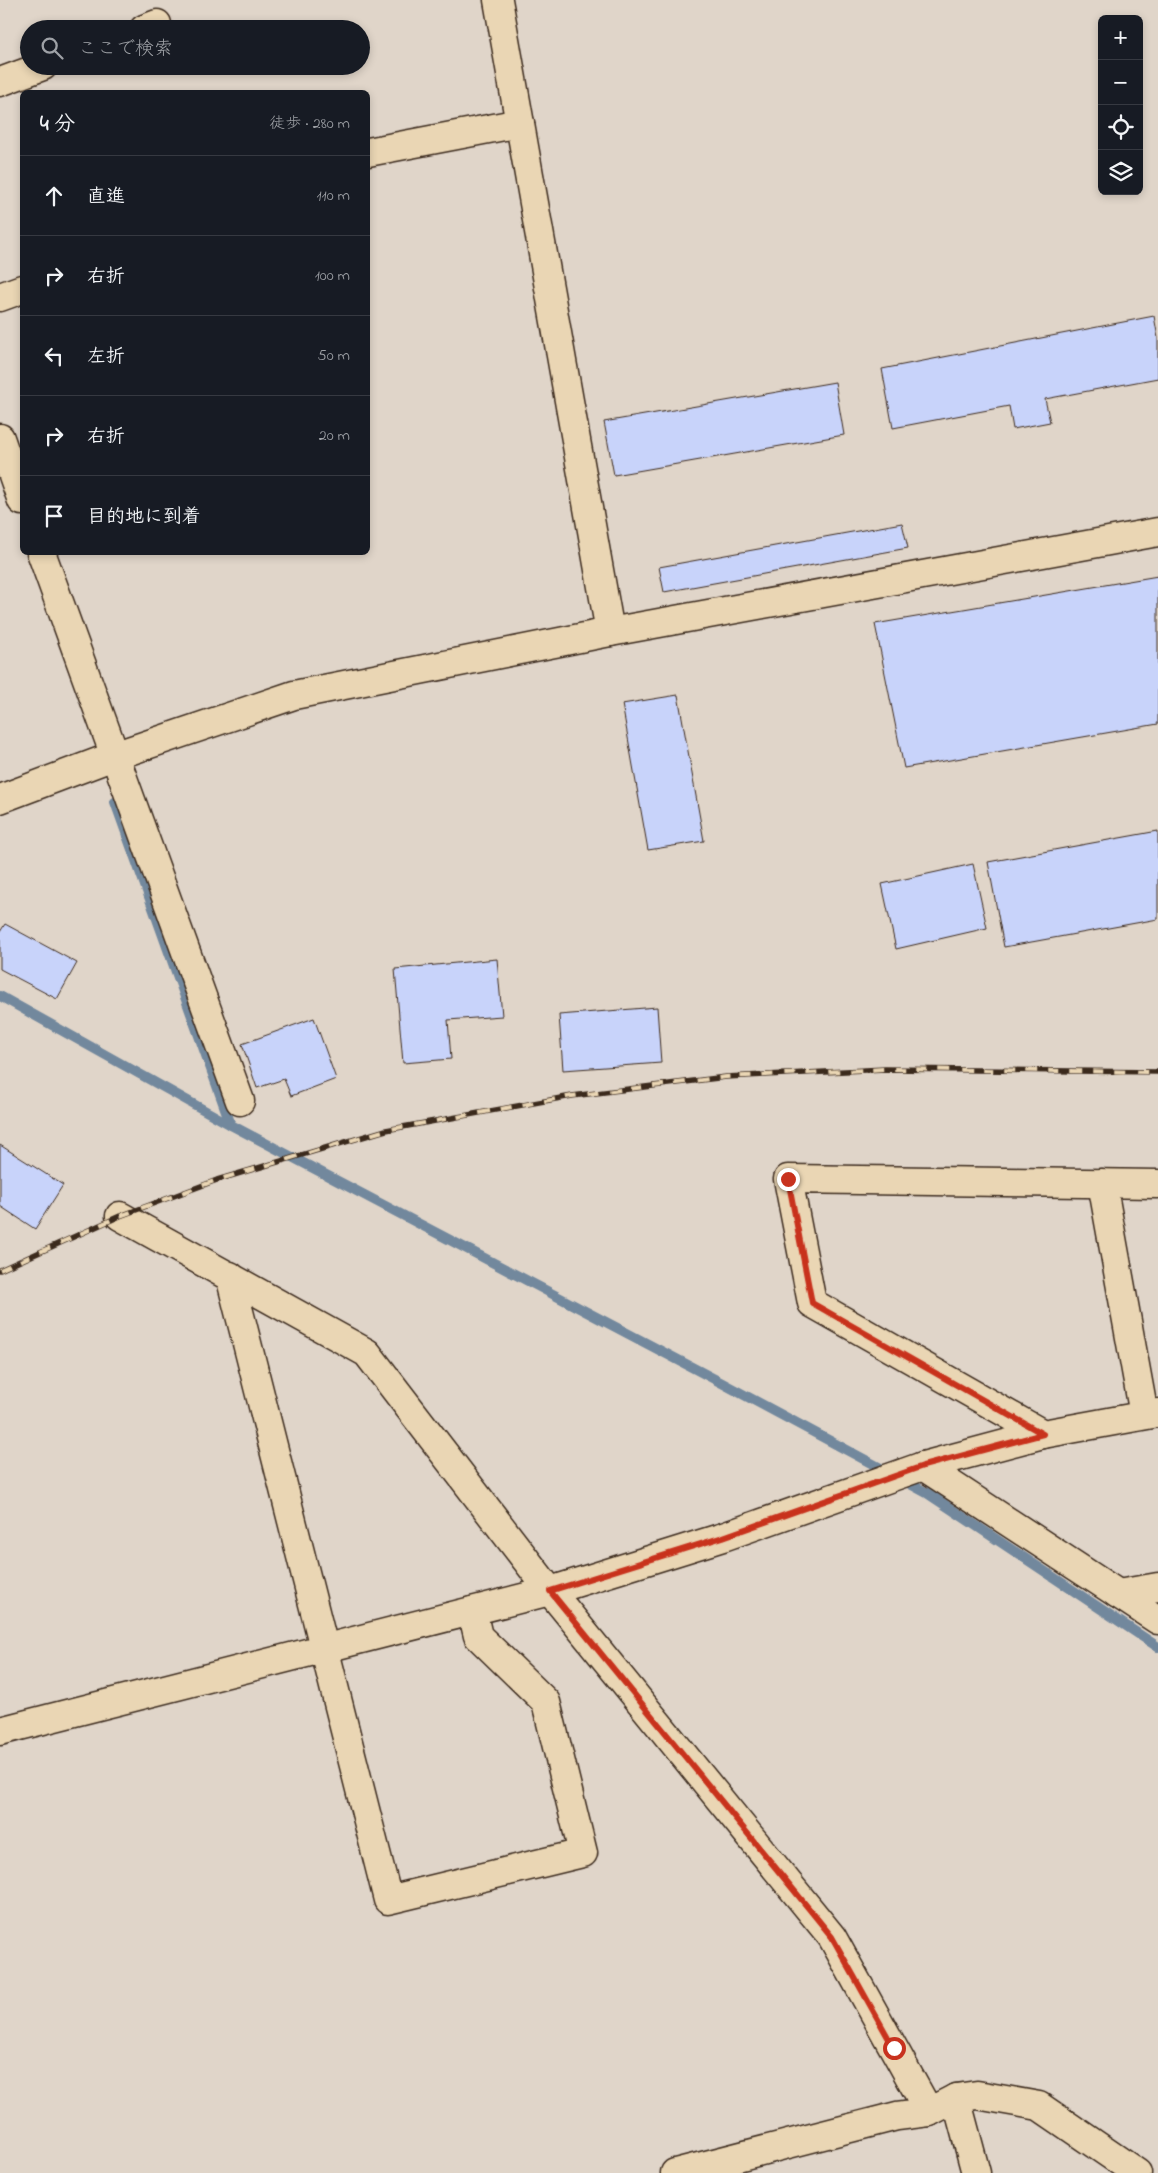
<!DOCTYPE html>
<html lang="ja">
<meta charset="utf-8">
<style>
:root{--surface:#171b24;--page:#242831;--text:#f1f3f6;--muted:#9ea1a6;--line:#363941}
body{margin:0;font-family:"Indie Flower","Klee One",sans-serif;background:var(--page);color:var(--text)}
.controls{position:absolute;right:15px;top:15px;display:grid;overflow:hidden;border-radius:8px;box-shadow:0 2px 8px #0003}
.controls button{width:45px;height:45px;display:grid;place-items:center;padding:0;border:0;border-bottom:1px solid var(--line);background:var(--surface);color:var(--text);font:25px sans-serif}
.stop{position:absolute;width:15px;height:15px;margin:-11px;border:4px solid #c8321e;border-radius:50%;background:#fff}
.stop.end{background:#c8321e;border-color:#fff;box-shadow:0 1px 5px #0008}
.list{margin:0;padding:0;list-style:none}
h2{display:flex;justify-content:space-between;align-items:center;height:65px;margin:0;padding:0 20px;font-size:21px}
h2 small{font-size:16px;font-weight:400;color:var(--muted)}
.list li{display:grid;grid-template-columns:32px 1fr auto;gap:15px;align-items:center;box-sizing:border-box;height:80px;padding:0 20px;border-top:1px solid var(--line)}
.list b{display:block;font-size:19px;white-space:nowrap}
.list em{font-size:16px;font-style:normal;color:var(--muted)}
.icon{flex:none;width:28px;height:28px;fill:none;stroke:currentColor;stroke-width:2;stroke-linecap:round;stroke-linejoin:round}
.map{position:relative;flex:none;width:1158px;height:2173px;overflow:hidden}
.search{position:absolute;background:var(--surface);box-shadow:0 2px 8px #0003;left:20px;top:20px;width:350px;height:55px;display:flex;align-items:center;gap:12px;box-sizing:border-box;padding:0 18px;border-radius:28px;color:var(--muted);font-size:19px}
.panel{position:absolute;background:var(--surface);box-shadow:0 2px 8px #0003;left:20px;top:90px;width:350px;height:465px;border-radius:8px}
.map>svg:first-child{display:block}
</style>
<div class="map">
<svg width="1158" height="2173" viewBox="0 0 1158 2173">
<rect width="100%" height="100%" fill="#e0d5c9"/>
<filter id="ink" filterUnits="userSpaceOnUse"><feTurbulence type="fractalNoise" baseFrequency=".02" numOctaves="2"/><feDisplacementMap in="SourceGraphic" scale="10" xChannelSelector="R" yChannelSelector="G"/><feConvolveMatrix kernelMatrix="1 2 1 2 8 2 1 2 1" color-interpolation-filters="sRGB"/></filter>
<g filter="url(#ink)">
<g fill="none" stroke-linecap="round" stroke-linejoin="round">
<g stroke="#72889d" stroke-width="10">
<polyline points="115,802 231,1125"/>
<polyline points="0,996 231,1125 722,1383 927,1493 1158,1647"/>
</g>
</g>
<g fill="#c8d3fa" stroke="#3b2a1e">
<polygon points="1154,316 1158,338 1158,378 1045,399 1050,422 1013,429 1009,406 893,428 882,369"/>
<polygon points="835,382 844,435 614,475 604,422"/>
<polygon points="902,523 908,548 664,592 659,567"/>
<polygon points="1158,576 1158,724 904,768 875,624"/>
<polygon points="678,695 704,841 648,850 622,704"/>
<polygon points="1158,831 1158,919 1004,947 988,862"/>
<polygon points="973,864 987,928 896,949 882,884"/>
<polygon points="5,924 77,963 57,999 0,969 0,932"/>
<polygon points="497,959 502,1016 448,1020 451,1059 403,1063 395,969"/>
<polygon points="657,1007 661,1063 563,1070 559,1015"/>
<polygon points="314,1018 336,1079 291,1096 284,1079 257,1088 242,1044"/>
<polygon points="0,1145 63,1185 35,1229 0,1206"/>
</g>
<g fill="none" stroke-linecap="round" stroke-linejoin="round">
<defs>
<g id="minor">
<polyline points="498,0 610,632"/>
<polyline points="144,29 157,24"/>
<polyline points="0,82 43,66"/>
<polyline points="368,152 520,123"/>
<polyline points="0,297 22,289"/>
<polyline points="0,438 22,501"/>
<polyline points="41,552 240,1101"/>
<polyline points="0,799 114,756 294,695 610,632 1158,532"/>
<polyline points="1102,1183 1144,1415"/>
<polyline points="120,1216 367,1353 550,1591 832,1937 929,2112"/>
<polyline points="230,1276 388,1900 583,1853 546,1702 478,1636 472,1611"/>
<polyline points="1043,1434 812,1303 788,1179 1158,1184"/>
<polyline points="923,1466 1158,1620"/>
<polyline points="1118,1594 1158,1587"/>
<polyline points="0,1731 550,1591 723,1537 923,1466 1043,1434 1158,1413"/>
<polyline points="956,2098 976,2173"/>
<polyline points="675,2173 897,2116 929,2112 956,2098 977,2095 1039,2106 1137,2173"/>
</g>
</defs>
<use href="#minor" stroke="#3b2a1e" stroke-width="31"/>
<use href="#minor" stroke="#ead6b4" stroke-width="28"/>
<defs>
<polyline id="rail" points="0,1270 120,1216 217,1180 386,1130 572,1096 726,1077 885,1069 1158,1072"/>
</defs>
<use href="#rail" stroke="#3b2a1e" stroke-width="5.5"/>
<use href="#rail" stroke="#ead6b4" stroke-width="4" stroke-dasharray="11" stroke-linecap="butt"/>
</g>
</g>
<g fill="none" stroke-linecap="round" stroke-linejoin="round" filter="url(#ink)">
<polyline stroke="#c8321e" stroke-width="6" points="788,1179 812,1303 1043,1434 923,1466 723,1537 550,1591 832,1937 894,2048"/>
</g>
</svg>
<div class="controls">
<button>+</button>
<button>−</button>
<button><svg class="icon" aria-label="locate" viewBox="0 0 24 24"><circle cx="12" cy="12" r="6"/><path d="M12 2v4M12 18v4M2 12h4M18 12h4"/></svg></button>
<button><svg class="icon" aria-label="layers" viewBox="0 0 24 24"><path d="M12 4l9 5-9 5-9-5zM3 14l9 5 9-5"/></svg></button>
</div>
<div class="stop" style="left:894px;top:2048px"></div>
<div class="stop end" style="left:788px;top:1179px"></div>
<div class="search"><svg class="icon" aria-label="search" viewBox="0 0 24 24"><circle cx="10" cy="10" r="6"/><path d="M15 15l6 6"/></svg>ここで検索</div>
<section class="panel">
<h2>4 分<small>徒歩 · 280 m</small></h2>
<ul class="list">
<li><svg class="icon" aria-label="ahead" viewBox="0 0 24 24"><path d="M12 20V5M6 11l6-6 6 6"/></svg><div><b>直進</b></div><em>110 m</em></li>
<li><svg class="icon" aria-label="right" viewBox="0 0 24 24"><path d="M7 20v-9h11M14 6l5 5-5 5"/></svg><div><b>右折</b></div><em>100 m</em></li>
<li><svg class="icon" aria-label="left" viewBox="0 0 24 24"><path d="M17 20v-9H6M10 6l-5 5 5 5"/></svg><div><b>左折</b></div><em>50 m</em></li>
<li><svg class="icon" aria-label="right" viewBox="0 0 24 24"><path d="M7 20v-9h11M14 6l5 5-5 5"/></svg><div><b>右折</b></div><em>20 m</em></li>
<li><svg class="icon" aria-label="arrive" viewBox="0 0 24 24"><path d="M6 21V4h12l-3 4 3 4H6"/></svg><div><b>目的地に到着</b></div></li>
</ul>
</section>
</div>
